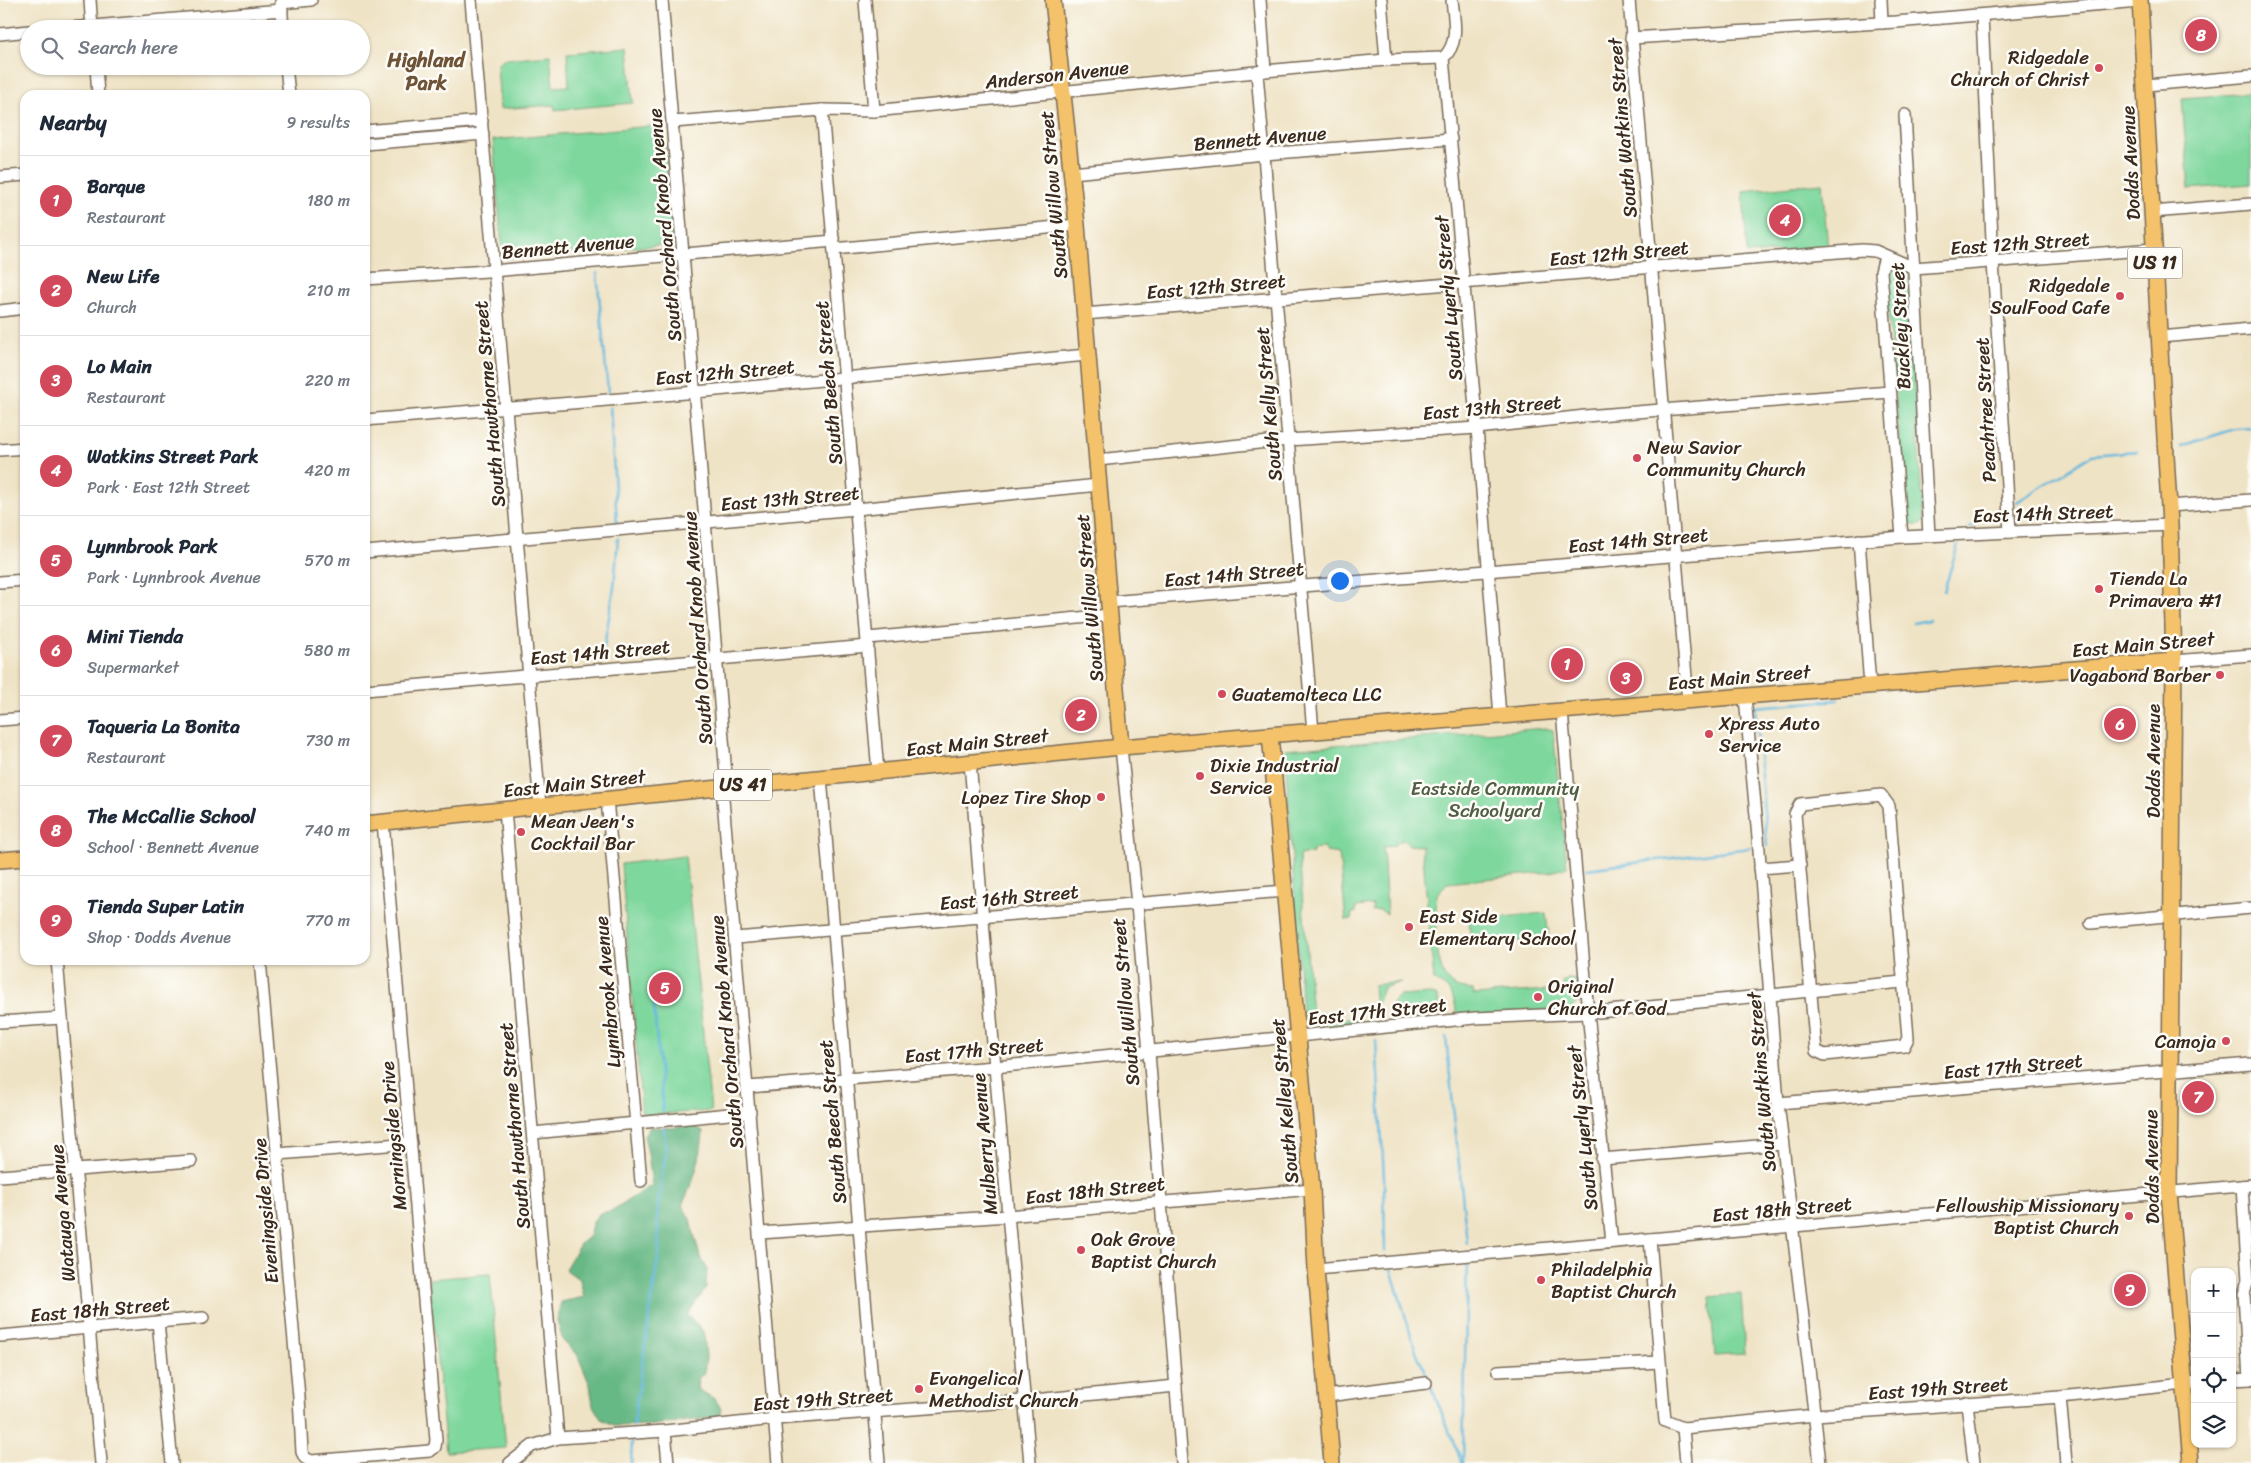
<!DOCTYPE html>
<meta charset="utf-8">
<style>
:root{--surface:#fff;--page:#f6f6f7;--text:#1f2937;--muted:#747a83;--line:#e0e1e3;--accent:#d1495b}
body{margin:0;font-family:Sriracha,sans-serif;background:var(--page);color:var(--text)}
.controls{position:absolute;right:15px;bottom:15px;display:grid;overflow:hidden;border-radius:10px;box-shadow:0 1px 4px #0004}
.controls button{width:45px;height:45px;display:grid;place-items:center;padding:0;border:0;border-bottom:1px solid var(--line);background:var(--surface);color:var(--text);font:25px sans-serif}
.you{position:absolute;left:1339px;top:580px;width:18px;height:18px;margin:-12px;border:4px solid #fff;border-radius:50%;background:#1a73e8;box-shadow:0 0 0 8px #1a73e833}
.badge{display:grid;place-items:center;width:32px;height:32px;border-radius:50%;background:var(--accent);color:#fff;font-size:16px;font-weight:700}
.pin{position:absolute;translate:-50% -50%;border:2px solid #fff;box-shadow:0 1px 5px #0006}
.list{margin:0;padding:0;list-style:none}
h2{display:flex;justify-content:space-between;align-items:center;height:65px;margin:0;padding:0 20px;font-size:21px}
h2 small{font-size:16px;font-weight:400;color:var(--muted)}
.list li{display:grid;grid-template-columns:32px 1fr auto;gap:15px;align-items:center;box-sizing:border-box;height:90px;padding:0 20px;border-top:1px solid var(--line)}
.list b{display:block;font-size:19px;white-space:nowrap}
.list p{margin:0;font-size:16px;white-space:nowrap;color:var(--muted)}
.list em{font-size:16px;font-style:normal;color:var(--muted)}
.icon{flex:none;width:28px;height:28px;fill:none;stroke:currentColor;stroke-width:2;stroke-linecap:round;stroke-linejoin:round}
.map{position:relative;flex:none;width:2251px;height:1463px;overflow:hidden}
.search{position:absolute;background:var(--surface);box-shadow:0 1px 4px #0004;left:20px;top:20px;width:350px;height:55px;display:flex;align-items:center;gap:12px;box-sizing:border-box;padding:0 18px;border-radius:28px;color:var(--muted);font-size:19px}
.panel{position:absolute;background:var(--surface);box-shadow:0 1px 4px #0004;left:20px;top:90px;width:350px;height:875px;border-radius:15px}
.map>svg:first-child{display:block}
</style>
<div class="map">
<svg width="2251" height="1463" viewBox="0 0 2251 1463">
<rect width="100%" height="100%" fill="#fdfcf7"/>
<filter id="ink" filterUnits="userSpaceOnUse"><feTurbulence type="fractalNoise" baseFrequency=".02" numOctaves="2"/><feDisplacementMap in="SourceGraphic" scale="10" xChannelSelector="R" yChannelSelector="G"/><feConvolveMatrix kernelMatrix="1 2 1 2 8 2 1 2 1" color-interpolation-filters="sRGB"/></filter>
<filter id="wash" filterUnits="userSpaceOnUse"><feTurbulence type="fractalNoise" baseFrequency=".0096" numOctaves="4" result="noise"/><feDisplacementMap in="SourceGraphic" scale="20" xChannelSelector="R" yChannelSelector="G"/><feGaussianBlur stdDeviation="1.12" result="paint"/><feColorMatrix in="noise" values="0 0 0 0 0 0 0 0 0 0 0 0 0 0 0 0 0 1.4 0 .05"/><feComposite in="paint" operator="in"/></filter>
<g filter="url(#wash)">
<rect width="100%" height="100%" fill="#efe3c5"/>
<g fill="#7ed79d" stroke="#5c805e">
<polygon points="628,47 633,103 555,110 554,105 500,109 497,65 503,59 550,55 553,87 569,86 567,52"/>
<polygon points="2251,93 2251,184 2189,189 2182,98"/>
<polygon points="663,125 673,244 503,259 493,140"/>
<polygon points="1822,183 1828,248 1747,254 1743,191"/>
<polygon points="1896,268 1907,272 1909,277 1923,521 1921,525 1910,525 1906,515 1885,278 1889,271"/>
<path d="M1545 728 1553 730 1567 867 1552 872 1447 883 1437 894C1435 914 1433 976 1454 986 1459 989 1467 989 1473 990L1474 995 1564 989 1563 982 1568 979 1578 980V1002L1570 1009 1457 1017C1454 998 1454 989 1434 981L1422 846 1408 845 1406 840 1396 842 1394 846 1383 847 1387 914 1380 910 1372 911 1373 905 1356 907V912L1351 914 1352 919 1346 920 1339 854 1326 852 1324 848 1313 849V853L1299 855 1312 1014 1341 1011V1019H1359L1361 1023 1303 1027 1285 749Z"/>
<polygon points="685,856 711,1111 642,1115 621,864"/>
<polygon points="1546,913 1549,938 1471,946 1469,920"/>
<polygon points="1401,982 1383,988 1375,1009 1373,985"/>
<path d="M1430 994 1436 995 1439 1002 1437 1012C1425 1021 1410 1018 1396 1018L1391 1010V1004L1399 996Z"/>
<polygon points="490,1274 506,1448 446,1452 429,1279"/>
<polygon points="1741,1294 1745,1354 1715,1356 1710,1297"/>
</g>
<path fill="#66b884" stroke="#507151" d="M692 1125 703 1132C702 1155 693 1184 682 1205L690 1219 700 1257 707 1268 706 1288 687 1315 704 1332 706 1358 704 1373 698 1378 697 1389 715 1399 722 1410 718 1417 654 1425 616 1426 601 1419 593 1406 590 1385 577 1354 563 1341 557 1320 561 1302 584 1297 580 1280 565 1269 580 1244 589 1236 593 1221 600 1213 611 1211 652 1185 648 1153 644 1136 650 1127 671 1128Z"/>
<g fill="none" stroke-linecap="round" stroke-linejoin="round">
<g stroke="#5fb6dc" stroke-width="2.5">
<polyline points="597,273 608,392"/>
<polyline points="610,407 617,523"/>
<polyline points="2181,446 2235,429 2251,428"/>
<polyline points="2017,502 2092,455 2137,451"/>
<polyline points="1970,527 1997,511"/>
<polyline points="1944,591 1958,545"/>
<polyline points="1913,623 1929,620"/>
<polyline points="602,658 614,588 618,538"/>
<polyline points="1767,846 1755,707 1838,700"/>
<polyline points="1587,869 1750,848"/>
<polyline points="652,982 663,1112"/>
<polyline points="1446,1037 1467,1243"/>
<polyline points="1376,1040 1384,1177 1385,1251"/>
<polyline points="1390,1266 1416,1351 1428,1379"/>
<polyline points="1430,1384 1462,1463"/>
<polyline points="633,1426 659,1251 657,1213 666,1152 664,1127"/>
<polyline points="631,1463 632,1441"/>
<polyline points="1463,1463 1467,1259"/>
</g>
</g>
</g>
<g filter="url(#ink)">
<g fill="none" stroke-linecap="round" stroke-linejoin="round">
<defs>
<g id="minor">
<polyline points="90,0 92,29"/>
<polyline points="471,0 540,806"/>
<polyline points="662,0 726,775 723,799 778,1463"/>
<polyline points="865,0 874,111"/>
<polyline points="1260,0 1265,71"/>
<polyline points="1381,0 1386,60"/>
<path d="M1452 0C1454 20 1460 43 1443 58L1477 428 1500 716"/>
<polyline points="1629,0 1688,701"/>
<polyline points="1881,0 1882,23"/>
<polyline points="281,2 283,29"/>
<polyline points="281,3 311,0"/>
<polyline points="1982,15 1993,262 2010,532"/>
<polyline points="57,29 282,10"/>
<polyline points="0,34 29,31"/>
<polyline points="1631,38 1896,22 2140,1"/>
<polyline points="96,66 98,95"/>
<polyline points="286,66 289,95"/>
<polyline points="1257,73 1313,732"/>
<polyline points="2146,85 2251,76"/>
<polyline points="822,110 878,772"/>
<polyline points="1905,115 1929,535"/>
<polyline points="673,122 822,110 874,111 1265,71 1386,60 1443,58"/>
<polyline points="365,131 482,121"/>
<polyline points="365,144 483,134"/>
<polyline points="1072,173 1264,154 1451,139"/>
<polyline points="0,177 25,175"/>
<polyline points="2152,212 2251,204"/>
<polyline points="834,249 1077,225"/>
<polyline points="1885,256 1881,272 1902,537"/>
<polyline points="365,279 503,270 834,241"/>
<polyline points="0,311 25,308"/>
<polyline points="1084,314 1862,250 1875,251 1914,268 2154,249"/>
<polyline points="2160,337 2251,329"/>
<polyline points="365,420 632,398 1087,355"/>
<polyline points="0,450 25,448"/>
<polyline points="1098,460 1288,440 1477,428 1585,416 1890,392"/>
<polyline points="2169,506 2251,500"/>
<polyline points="1859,540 1870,686"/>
<polyline points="365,552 856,509 1099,485"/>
<polyline points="0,582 25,580"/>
<polyline points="1109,602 1902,537 2170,525"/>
<polyline points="868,638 1110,615"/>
<polyline points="2174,661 2251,655"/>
<polyline points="365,690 868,646"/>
<polyline points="1745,697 1758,837 1778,1103 1820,1463"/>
<polyline points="1562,711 1588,1013 1612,1242"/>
<polyline points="0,720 25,718"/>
<polyline points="1121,747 1137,904 1182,1463"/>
<polyline points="970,762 995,1067 1030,1463"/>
<polyline points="821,778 879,1463"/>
<polygon points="1881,795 1889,806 1908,1038 1904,1046 1825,1055 1816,1051 1795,814 1800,804"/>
<polyline points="607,799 641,1181"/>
<polyline points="505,810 558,1438"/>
<polyline points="1760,868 1800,865"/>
<polyline points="2091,923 2251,908"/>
<polyline points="736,938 1285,891"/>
<polyline points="57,960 101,1463"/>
<polyline points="260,960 299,1397 302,1452 305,1458 311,1461 430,1451 435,1447 436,1440 383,822"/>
<polyline points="0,1022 62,1018"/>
<polyline points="748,1087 995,1067 1475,1018 1588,1013 1902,982"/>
<polyline points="1778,1103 2251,1064"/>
<polyline points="533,1133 750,1112"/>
<polyline points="278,1154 411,1143"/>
<polyline points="1602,1159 1782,1144"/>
<polyline points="0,1176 191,1161"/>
<polyline points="2242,1186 2248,1280 2244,1294 2249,1379"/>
<polyline points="760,1233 1008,1216 1312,1189"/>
<polyline points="1650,1239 1665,1421 1683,1428 1686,1463"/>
<polyline points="1316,1269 2251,1185"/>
<polyline points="158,1322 172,1463"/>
<polyline points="0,1336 203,1318"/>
<polyline points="1498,1371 1659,1362"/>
<polyline points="2232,1380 2251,1379"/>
<polyline points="1327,1396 1426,1383"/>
<polyline points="2060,1397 2066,1463"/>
<polyline points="1967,1403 1974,1463"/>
<polyline points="1683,1428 1816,1415 2060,1397 2195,1383"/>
<polyline points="665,1431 668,1463"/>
<polyline points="510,1463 532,1446 558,1438 665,1431 775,1419 1024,1401 1176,1386"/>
</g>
<g id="major">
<polyline points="1053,0 1077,225 1121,747"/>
<polyline points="2140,0 2170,525 2174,661 2169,1192 2191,1463"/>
<polyline points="1270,735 1312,1189 1316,1269 1332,1463"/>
<polyline points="365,824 1121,747 2174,661"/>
<polyline points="0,860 25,858"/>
</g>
</defs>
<use href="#minor" stroke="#7a6b58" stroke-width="14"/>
<use href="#major" stroke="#7a6b58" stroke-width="18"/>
<use href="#minor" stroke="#fff" stroke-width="11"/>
<use href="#major" stroke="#f3c26a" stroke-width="15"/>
</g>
</g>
<g fill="#d1495b" stroke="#fdfcf7" stroke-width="2">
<circle cx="2099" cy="68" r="5"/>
<circle cx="2120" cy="296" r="5"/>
<circle cx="1637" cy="458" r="5"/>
<circle cx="2099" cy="589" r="5"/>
<circle cx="2220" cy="675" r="5"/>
<circle cx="1222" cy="694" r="5"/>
<circle cx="1709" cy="734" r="5"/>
<circle cx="1200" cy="776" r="5"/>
<circle cx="1101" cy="797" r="5"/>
<circle cx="521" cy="832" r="5"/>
<circle cx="1409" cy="927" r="5"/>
<circle cx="1538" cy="997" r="5"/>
<circle cx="2226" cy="1041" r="5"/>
<circle cx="2129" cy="1216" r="5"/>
<circle cx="1081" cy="1250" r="5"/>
<circle cx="1541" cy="1280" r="5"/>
<circle cx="919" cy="1389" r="5"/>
</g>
<g text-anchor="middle" stroke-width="5" stroke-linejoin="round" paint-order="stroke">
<g fill="#fdfcf7" stroke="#75695f" stroke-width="1">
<rect x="2127.5" y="247.5" width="55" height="31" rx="4"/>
<rect x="714" y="769.5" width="58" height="31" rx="4"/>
</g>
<g font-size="18" font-weight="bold" fill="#3b2a1e">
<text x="2155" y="269">US 11</text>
<text x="743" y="791">US 41</text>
</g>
<g font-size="19" fill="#3b2a1e" stroke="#fdfcf7" text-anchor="start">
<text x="2089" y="64" text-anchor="end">Ridgedale<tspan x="2089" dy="22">Church of Christ</tspan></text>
<text x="2110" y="292" text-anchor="end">Ridgedale<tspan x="2110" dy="22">SoulFood Cafe</tspan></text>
<text x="1647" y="454">New Savior<tspan x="1647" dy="22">Community Church</tspan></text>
<text x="2109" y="585">Tienda La<tspan x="2109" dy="22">Primavera #1</tspan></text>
<text x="2210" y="682" text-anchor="end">Vagabond Barber</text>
<text x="1232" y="701">Guatemalteca LLC</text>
<text x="1719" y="730">Xpress Auto<tspan x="1719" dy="22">Service</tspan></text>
<text x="1210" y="772">Dixie Industrial<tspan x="1210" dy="22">Service</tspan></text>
<text x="1091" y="804" text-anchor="end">Lopez Tire Shop</text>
<text x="531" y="828">Mean Jeen's<tspan x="531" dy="22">Cocktail Bar</tspan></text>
<text x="1419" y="923">East Side<tspan x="1419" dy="22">Elementary School</tspan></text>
<text x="1548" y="993">Original<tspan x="1548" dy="22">Church of God</tspan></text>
<text x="2216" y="1048" text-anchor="end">Camoja</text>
<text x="2119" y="1212" text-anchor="end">Fellowship Missionary<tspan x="2119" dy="22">Baptist Church</tspan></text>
<text x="1091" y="1246">Oak Grove<tspan x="1091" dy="22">Baptist Church</tspan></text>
<text x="1551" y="1276">Philadelphia<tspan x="1551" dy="22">Baptist Church</tspan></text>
<text x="929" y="1385">Evangelical<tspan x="929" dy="22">Methodist Church</tspan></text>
</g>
<g font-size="19" fill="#3b2a1e" stroke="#fdfcf7">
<text transform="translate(1057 74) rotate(-6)" y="7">Anderson Avenue</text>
<text transform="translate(1622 128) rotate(-95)" y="7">South Watkins Street</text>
<text transform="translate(1260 138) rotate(-5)" y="7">Bennett Avenue</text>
<text transform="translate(2130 163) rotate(-93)" y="7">Dodds Avenue</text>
<text transform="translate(1053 195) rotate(-95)" y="7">South Willow Street</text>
<text transform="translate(664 225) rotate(-95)" y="7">South Orchard Knob Avenue</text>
<text transform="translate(2020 243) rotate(-4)" y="7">East 12th Street</text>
<text transform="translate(568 246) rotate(-5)" y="7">Bennett Avenue</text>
<text transform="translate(1619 253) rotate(-5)" y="7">East 12th Street</text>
<text transform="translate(1216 286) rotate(-5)" y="7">East 12th Street</text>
<text transform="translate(1448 298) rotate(-95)" y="7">South Lyerly Street</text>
<text transform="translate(1900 326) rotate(-93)" y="7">Buckley Street</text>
<text transform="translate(725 372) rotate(-5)" y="7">East 12th Street</text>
<text transform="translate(828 383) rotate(-95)" y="7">South Beech Street</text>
<text transform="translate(489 404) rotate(-95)" y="7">South Hawthorne Street</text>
<text transform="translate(1268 404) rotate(-95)" y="7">South Kelly Street</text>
<text transform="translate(1492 407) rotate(-5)" y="7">East 13th Street</text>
<text transform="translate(1985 410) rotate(-93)" y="7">Peachtree Street</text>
<text transform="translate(790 498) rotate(-5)" y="7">East 13th Street</text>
<text transform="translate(2043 513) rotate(-2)" y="7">East 14th Street</text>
<text transform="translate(1638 540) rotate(-5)" y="7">East 14th Street</text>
<text transform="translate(1234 574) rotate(-5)" y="7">East 14th Street</text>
<text transform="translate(1089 598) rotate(-95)" y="7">South Willow Street</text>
<text transform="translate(697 628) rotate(-94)" y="7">South Orchard Knob Avenue</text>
<text transform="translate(2143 644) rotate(-5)" y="7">East Main Street</text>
<text transform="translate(600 652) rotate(-5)" y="7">East 14th Street</text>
<text transform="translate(1739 677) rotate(-5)" y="7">East Main Street</text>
<text transform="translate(977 742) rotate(-6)" y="7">East Main Street</text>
<text transform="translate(2153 761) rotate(-90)" y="7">Dodds Avenue</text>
<text transform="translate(574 783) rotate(-6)" y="7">East Main Street</text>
<text transform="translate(1009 897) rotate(-5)" y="7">East 16th Street</text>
<text transform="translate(607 992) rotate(-95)" y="7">Lynnbrook Avenue</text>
<text transform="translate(1125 1002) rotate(-95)" y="7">South Willow Street</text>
<text transform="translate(1377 1011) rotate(-6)" y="7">East 17th Street</text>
<text transform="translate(726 1032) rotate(-95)" y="7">South Orchard Knob Avenue</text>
<text transform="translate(974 1050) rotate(-5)" y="7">East 17th Street</text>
<text transform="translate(2013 1066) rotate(-5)" y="7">East 17th Street</text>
<text transform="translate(1761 1082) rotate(-95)" y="7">South Watkins Street</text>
<text transform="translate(1284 1101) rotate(-95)" y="7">South Kelley Street</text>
<text transform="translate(832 1122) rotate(-95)" y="7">South Beech Street</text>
<text transform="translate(514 1126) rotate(-95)" y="7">South Hawthorne Street</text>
<text transform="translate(1582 1128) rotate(-96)" y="7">South Lyerly Street</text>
<text transform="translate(393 1136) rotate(-95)" y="7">Morningside Drive</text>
<text transform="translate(984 1144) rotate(-95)" y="7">Mulberry Avenue</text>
<text transform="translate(2151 1167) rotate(-91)" y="7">Dodds Avenue</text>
<text transform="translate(1095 1190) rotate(-6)" y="7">East 18th Street</text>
<text transform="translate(1782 1209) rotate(-5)" y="7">East 18th Street</text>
<text transform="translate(265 1211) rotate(-95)" y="7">Eveningside Drive</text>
<text transform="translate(62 1213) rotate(-95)" y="7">Watauga Avenue</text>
<text transform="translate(100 1309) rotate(-5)" y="7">East 18th Street</text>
<text transform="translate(1938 1388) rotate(-4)" y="7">East 19th Street</text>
<text transform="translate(823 1399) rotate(-4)" y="7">East 19th Street</text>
</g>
<g font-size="19" fill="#4f5e44" stroke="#fdfcf7">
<text x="1495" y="795">Eastside Community<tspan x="1495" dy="22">Schoolyard</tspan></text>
</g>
<g font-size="20" font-weight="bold" fill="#6f5336" stroke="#fdfcf7">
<text x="426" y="67">Highland<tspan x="426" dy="23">Park</tspan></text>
</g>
</g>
</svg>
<div class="controls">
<button>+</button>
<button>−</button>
<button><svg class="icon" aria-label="locate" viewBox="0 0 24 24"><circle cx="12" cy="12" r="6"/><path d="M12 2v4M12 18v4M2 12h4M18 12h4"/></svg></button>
<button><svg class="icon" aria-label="layers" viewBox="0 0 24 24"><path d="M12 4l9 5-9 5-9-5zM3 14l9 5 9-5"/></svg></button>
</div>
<div class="you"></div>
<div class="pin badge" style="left:1567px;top:664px">1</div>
<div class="pin badge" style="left:1081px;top:715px">2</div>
<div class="pin badge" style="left:1626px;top:678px">3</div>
<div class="pin badge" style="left:1785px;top:220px">4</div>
<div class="pin badge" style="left:665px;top:988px">5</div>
<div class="pin badge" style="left:2120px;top:724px">6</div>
<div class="pin badge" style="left:2198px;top:1097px">7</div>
<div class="pin badge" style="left:2201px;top:35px">8</div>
<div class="pin badge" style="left:2130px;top:1290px">9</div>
<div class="search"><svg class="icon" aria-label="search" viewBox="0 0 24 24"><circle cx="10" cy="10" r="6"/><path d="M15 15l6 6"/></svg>Search here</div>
<section class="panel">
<h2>Nearby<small>9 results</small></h2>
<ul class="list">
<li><span class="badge">1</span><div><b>Barque</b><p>Restaurant</p></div><em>180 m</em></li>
<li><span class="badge">2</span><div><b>New Life</b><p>Church</p></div><em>210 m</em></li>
<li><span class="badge">3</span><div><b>Lo Main</b><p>Restaurant</p></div><em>220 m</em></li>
<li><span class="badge">4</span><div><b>Watkins Street Park</b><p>Park · East 12th Street</p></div><em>420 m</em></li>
<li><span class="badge">5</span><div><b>Lynnbrook Park</b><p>Park · Lynnbrook Avenue</p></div><em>570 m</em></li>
<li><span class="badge">6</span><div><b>Mini Tienda</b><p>Supermarket</p></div><em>580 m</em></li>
<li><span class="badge">7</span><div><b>Taqueria La Bonita</b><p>Restaurant</p></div><em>730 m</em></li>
<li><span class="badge">8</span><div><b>The McCallie School</b><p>School · Bennett Avenue</p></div><em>740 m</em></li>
<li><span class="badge">9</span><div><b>Tienda Super Latin</b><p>Shop · Dodds Avenue</p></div><em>770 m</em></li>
</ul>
</section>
</div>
